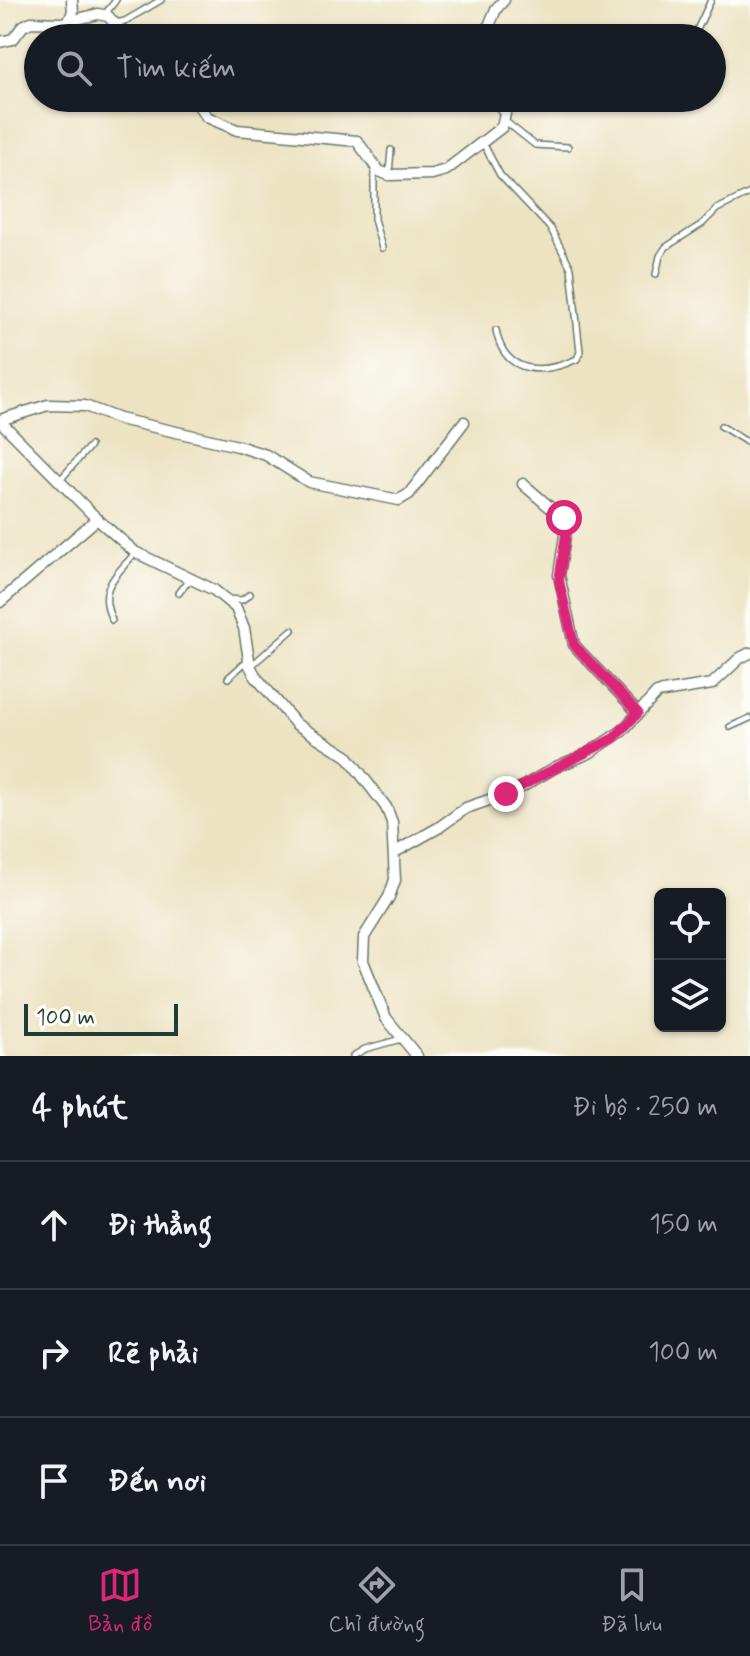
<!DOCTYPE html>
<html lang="vi">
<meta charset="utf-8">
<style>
:root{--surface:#171b24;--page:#20242c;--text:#f1f3f6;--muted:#9ea1a6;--line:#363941;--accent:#db2777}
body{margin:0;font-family:Mynerve,sans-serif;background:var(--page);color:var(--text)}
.controls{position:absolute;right:24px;bottom:24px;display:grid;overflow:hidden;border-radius:12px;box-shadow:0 2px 6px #0004}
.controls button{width:72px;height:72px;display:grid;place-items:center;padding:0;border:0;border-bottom:2px solid var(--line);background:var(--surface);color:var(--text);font:40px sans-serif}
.scale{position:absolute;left:24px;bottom:20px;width:154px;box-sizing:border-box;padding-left:8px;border:4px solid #1f3d34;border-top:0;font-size:22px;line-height:28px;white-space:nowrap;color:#1f3d34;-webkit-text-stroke:6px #fdfcf7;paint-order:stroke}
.stop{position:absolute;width:24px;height:24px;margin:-18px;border:6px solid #db2777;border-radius:50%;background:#fff}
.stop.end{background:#db2777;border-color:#fff;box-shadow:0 2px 8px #0008}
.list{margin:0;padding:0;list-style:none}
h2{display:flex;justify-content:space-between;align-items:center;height:104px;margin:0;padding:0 32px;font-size:34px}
h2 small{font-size:26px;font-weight:400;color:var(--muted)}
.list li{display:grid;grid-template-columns:52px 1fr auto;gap:24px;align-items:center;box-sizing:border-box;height:128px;padding:0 32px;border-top:2px solid var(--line)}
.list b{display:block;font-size:30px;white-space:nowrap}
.list em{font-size:26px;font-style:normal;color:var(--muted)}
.icon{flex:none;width:44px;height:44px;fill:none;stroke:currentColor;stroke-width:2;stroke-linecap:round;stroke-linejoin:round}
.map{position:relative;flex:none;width:750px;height:1056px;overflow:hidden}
.search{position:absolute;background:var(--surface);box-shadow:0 2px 6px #0004;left:24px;right:24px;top:24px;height:88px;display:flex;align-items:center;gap:20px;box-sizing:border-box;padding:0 28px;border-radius:44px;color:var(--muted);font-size:30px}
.sheet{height:488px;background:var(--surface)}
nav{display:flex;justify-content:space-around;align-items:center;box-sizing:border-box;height:112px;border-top:2px solid var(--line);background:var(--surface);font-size:22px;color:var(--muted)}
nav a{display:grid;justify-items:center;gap:4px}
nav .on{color:var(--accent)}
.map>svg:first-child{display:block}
</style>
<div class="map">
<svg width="750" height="1056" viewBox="0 0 750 1056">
<rect width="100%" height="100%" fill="#fdfcf7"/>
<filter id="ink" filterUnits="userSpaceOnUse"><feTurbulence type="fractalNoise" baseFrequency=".0125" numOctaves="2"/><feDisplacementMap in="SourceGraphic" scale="16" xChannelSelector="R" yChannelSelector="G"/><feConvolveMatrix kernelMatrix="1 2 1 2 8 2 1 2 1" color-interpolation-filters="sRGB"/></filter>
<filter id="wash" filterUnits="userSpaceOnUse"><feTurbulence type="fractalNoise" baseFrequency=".006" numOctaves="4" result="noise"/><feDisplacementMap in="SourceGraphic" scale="32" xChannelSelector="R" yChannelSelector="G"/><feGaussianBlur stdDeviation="1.8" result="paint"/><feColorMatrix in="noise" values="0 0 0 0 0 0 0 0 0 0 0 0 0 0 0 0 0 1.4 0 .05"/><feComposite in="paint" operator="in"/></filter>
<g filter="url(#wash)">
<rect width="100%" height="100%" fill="#ece3c3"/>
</g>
<g filter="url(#ink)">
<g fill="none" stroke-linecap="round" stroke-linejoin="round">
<defs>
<g id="service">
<polyline points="105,14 116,0"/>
<polyline points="116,23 125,21 161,0"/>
<polyline points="696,32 711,0"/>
<polyline points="505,121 535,145 568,147"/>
<path d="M483 143 500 175 551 229 571 268 580 352 577 359C542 375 504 375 496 330"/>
<polyline points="374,167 374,219 382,248"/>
<polyline points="389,174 391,150"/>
<polyline points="656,274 660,256 666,247 702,224 717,209 750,193"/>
<polyline points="721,426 750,444"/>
<polyline points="60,480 90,446"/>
<polyline points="179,593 190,579"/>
<polyline points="228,599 242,600 250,594"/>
<path d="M112 620C97 588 115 577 135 553"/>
<polyline points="251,666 292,630"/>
<polyline points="228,678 248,660"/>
<polyline points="730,727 750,718"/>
<polyline points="353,1056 365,1049 401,1039"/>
</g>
<g id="minor">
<polyline points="69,22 73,11 72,0"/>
<polyline points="484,38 496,9 504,0"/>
<polyline points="0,42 13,39 23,26 31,22 62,23 98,14 108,16 128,38"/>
<polyline points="193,98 207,117 237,130 357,141 379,171 389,175 432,174 446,170 502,127 505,114 497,98"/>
<polyline points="0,420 48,405 85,406 119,419 238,446 266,455 309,482 399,500 409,494 464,422"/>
<polyline points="0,421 97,519 135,552 214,590 236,608 244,628 250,666 256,677 296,724 347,756 386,807 392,822 395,880 389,897 364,937 363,961 386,1018 417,1056"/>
<polyline points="523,484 567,522 559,575 574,645 638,713"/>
<polyline points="0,602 97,519"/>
<polyline points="395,852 438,828 466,808 515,791 556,767 589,753 622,731 657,693 712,684 740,658 750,653"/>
</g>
</defs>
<use href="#service" stroke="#677766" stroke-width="8"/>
<use href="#minor" stroke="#677766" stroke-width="13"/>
<use href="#service" stroke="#fff" stroke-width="5"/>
<use href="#minor" stroke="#fff" stroke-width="10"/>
</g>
</g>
<g fill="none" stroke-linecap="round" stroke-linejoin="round" filter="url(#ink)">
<polyline stroke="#db2777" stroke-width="10" points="506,794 614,738 638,713 574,645 559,581 567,527 564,518"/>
</g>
</svg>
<div class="controls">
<button><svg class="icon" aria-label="locate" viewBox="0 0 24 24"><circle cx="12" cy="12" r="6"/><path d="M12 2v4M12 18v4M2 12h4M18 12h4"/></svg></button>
<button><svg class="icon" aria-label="layers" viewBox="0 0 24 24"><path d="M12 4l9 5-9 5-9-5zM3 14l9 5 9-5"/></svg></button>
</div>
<div class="scale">100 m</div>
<div class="stop" style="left:564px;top:518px"></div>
<div class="stop end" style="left:506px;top:794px"></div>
<div class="search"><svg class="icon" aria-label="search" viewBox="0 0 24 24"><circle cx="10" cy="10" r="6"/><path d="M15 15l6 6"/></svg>Tìm kiếm</div>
</div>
<section class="sheet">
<h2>4 phút<small>Đi bộ · 250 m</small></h2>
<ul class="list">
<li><svg class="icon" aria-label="ahead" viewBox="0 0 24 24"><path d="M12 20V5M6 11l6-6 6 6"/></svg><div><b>Đi thẳng</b></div><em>150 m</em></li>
<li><svg class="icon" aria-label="right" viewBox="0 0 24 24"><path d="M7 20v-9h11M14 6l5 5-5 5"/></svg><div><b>Rẽ phải</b></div><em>100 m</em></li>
<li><svg class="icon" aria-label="arrive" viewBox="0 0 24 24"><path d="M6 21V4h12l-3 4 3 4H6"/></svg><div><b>Đến nơi</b></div></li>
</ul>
</section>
<nav>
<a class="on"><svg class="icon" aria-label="map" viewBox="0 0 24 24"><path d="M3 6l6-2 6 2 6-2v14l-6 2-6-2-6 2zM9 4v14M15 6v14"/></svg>Bản đồ</a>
<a><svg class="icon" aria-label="directions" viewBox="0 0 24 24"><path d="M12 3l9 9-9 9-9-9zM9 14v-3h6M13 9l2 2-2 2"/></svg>Chỉ đường</a>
<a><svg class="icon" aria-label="saved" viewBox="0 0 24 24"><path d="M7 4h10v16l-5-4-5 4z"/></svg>Đã lưu</a>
</nav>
